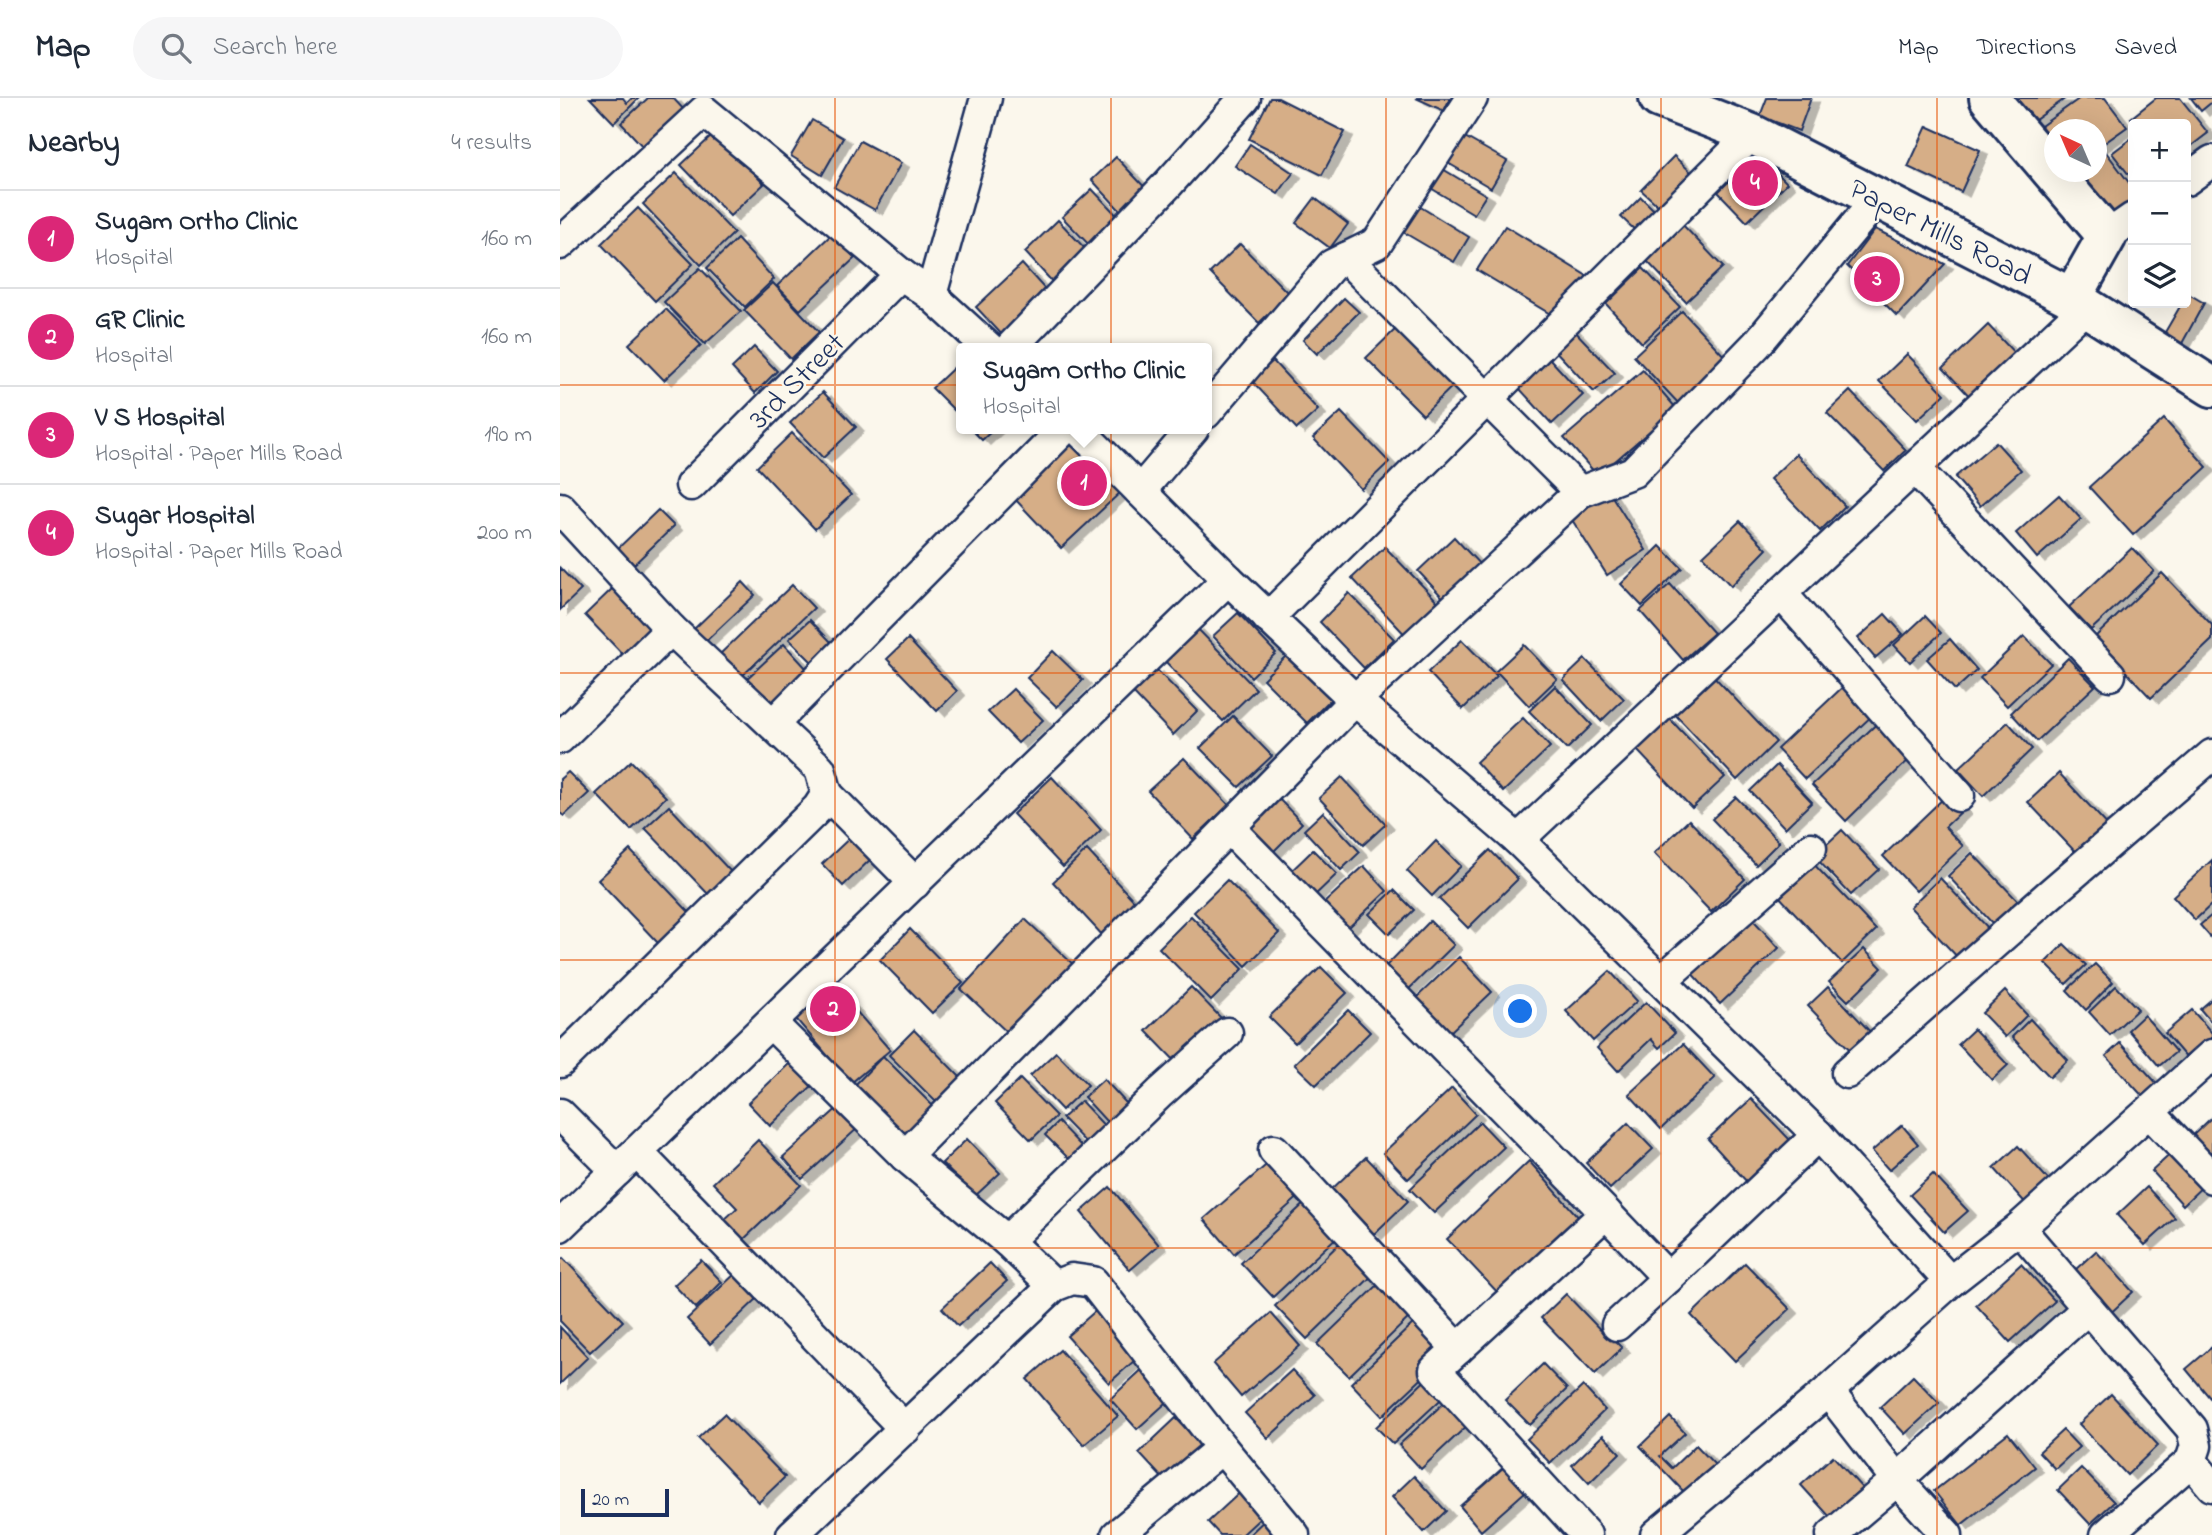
<!DOCTYPE html>
<meta charset="utf-8">
<style>
:root{--surface:#fff;--page:#f6f6f7;--text:#1f2937;--muted:#747a83;--line:#e0e1e3;--accent:#db2777}
body{margin:0;font-family:"Indie Flower",sans-serif;background:var(--page);color:var(--text)}
.controls{position:absolute;right:21px;top:21px;display:grid;overflow:hidden;border-radius:7px;box-shadow:0 7px 28px #0002}
.controls button{width:63px;height:63px;display:grid;place-items:center;padding:0;border:0;border-bottom:2px solid var(--line);background:var(--surface);color:var(--text);font:35px sans-serif}
.compass{position:absolute;left:1484px;top:21px;width:63px;height:63px;border-radius:50%;background:var(--surface);box-shadow:0 7px 28px #0002;rotate:316deg}
.scale{position:absolute;left:21px;bottom:18px;width:88px;box-sizing:border-box;padding-left:7px;border:4px solid #1b2f5e;border-top:0;font-size:19px;line-height:24px;white-space:nowrap;color:#1b2f5e;-webkit-text-stroke:5px #fbf7ec;paint-order:stroke}
.you{position:absolute;left:961px;top:914px;width:24px;height:24px;margin:-18px;border:5px solid #fff;border-radius:50%;background:#1a73e8;box-shadow:0 0 0 10px #1a73e833}
.badge{display:grid;place-items:center;width:46px;height:46px;border-radius:50%;background:var(--accent);color:#fff;font-size:23px;font-weight:700}
.pin{position:absolute;translate:-50% -50%;border:4px solid #fff;box-shadow:0 2px 7px #0006}
.popup{position:absolute;left:396px;top:245px;width:256px;height:91px;box-sizing:border-box;display:grid;place-content:center;border-radius:7px;background:var(--surface);filter:drop-shadow(0 2px 5px #0005);font-size:23px;white-space:nowrap;color:var(--muted)}
.popup b{font-size:26px;color:var(--text)}
.popup::after{content:'';position:absolute;left:50%;top:100%;margin-left:-14px;border:14px solid transparent;border-top-color:var(--surface)}
.list{margin:0;padding:0;list-style:none}
h2{display:flex;justify-content:space-between;align-items:center;height:91px;margin:0;padding:0 28px;font-size:30px}
h2 small{font-size:23px;font-weight:400;color:var(--muted)}
.list li{display:grid;grid-template-columns:46px 1fr auto;gap:21px;align-items:center;box-sizing:border-box;height:98px;padding:0 28px;border-top:2px solid var(--line)}
.list b{display:block;font-size:26px;white-space:nowrap}
.list p{margin:0;font-size:23px;white-space:nowrap;color:var(--muted)}
.list em{font-size:23px;font-style:normal;color:var(--muted)}
.icon{flex:none;width:38px;height:38px;fill:none;stroke:currentColor;stroke-width:2;stroke-linecap:round;stroke-linejoin:round}
.map{position:relative;flex:none;width:1652px;height:1437px;overflow:hidden}
header{display:flex;align-items:center;gap:42px;box-sizing:border-box;height:98px;padding:0 35px;background:var(--surface);border-bottom:2px solid var(--line)}
header strong{font-size:33px}
nav{display:flex;gap:38px;margin-inline-start:auto;font-size:24px}
.search{width:490px;height:63px;background:var(--page);display:flex;align-items:center;gap:18px;box-sizing:border-box;padding:0 24px;border-radius:38px;color:var(--muted);font-size:26px}
main{display:flex}
aside{flex:1;background:var(--surface)}
.map>svg:first-child{display:block}
</style>
<header>
<strong>Map</strong>
<div class="search"><svg class="icon" aria-label="search" viewBox="0 0 24 24"><circle cx="10" cy="10" r="6"/><path d="M15 15l6 6"/></svg>Search here</div>
<nav><a>Map</a><a>Directions</a><a>Saved</a></nav>
</header>
<main>
<aside>
<h2>Nearby<small>4 results</small></h2>
<ul class="list">
<li><span class="badge">1</span><div><b>Sugam Ortho Clinic</b><p>Hospital</p></div><em>160 m</em></li>
<li><span class="badge">2</span><div><b>GR Clinic</b><p>Hospital</p></div><em>160 m</em></li>
<li><span class="badge">3</span><div><b>V S Hospital</b><p>Hospital · Paper Mills Road</p></div><em>190 m</em></li>
<li><span class="badge">4</span><div><b>Sugar Hospital</b><p>Hospital · Paper Mills Road</p></div><em>200 m</em></li>
</ul>
</aside>
<div class="map">
<svg width="1652" height="1437" viewBox="0 0 1652 1437">
<defs>
<filter id="shadow"><feDropShadow dx="8" dy="4.5" stdDeviation="0" flood-color="#0004"/></filter>
</defs>
<rect width="100%" height="100%" fill="#fbf7ec"/>
<filter id="ink" filterUnits="userSpaceOnUse"><feTurbulence type="fractalNoise" baseFrequency=".0143" numOctaves="2"/><feDisplacementMap in="SourceGraphic" scale="14" xChannelSelector="R" yChannelSelector="G"/><feConvolveMatrix kernelMatrix="1 2 1 2 8 2 1 2 1" color-interpolation-filters="sRGB"/></filter>
<g filter="url(#ink)">
<g fill="#d6ae87" stroke="#1b2f5e" stroke-width="2" filter="url(#shadow)">
<polygon points="30,0 63,0 67,5 72,0 79,0 54,25"/>
<polygon points="88,0 113,0 126,14 85,51 61,25"/>
<polygon points="710,0 718,0 785,34 762,77 689,41"/>
<polygon points="856,0 890,0 884,13"/>
<polygon points="1207,0 1251,0 1239,33 1200,18"/>
<polygon points="1449,0 1506,0 1468,27"/>
<polygon points="1520,0 1545,0 1567,29 1536,51 1536,32 1494,32 1494,46 1481,28"/>
<polygon points="1596,0 1620,0 1648,35 1626,52 1626,26 1576,26 1571,20"/>
<polygon points="1631,0 1652,0 1652,4 1641,13"/>
<polygon points="252,22 283,40 262,77 231,58"/>
<polygon points="1367,28 1420,52 1401,94 1348,69"/>
<polygon points="896,34 947,63 931,90 881,61"/>
<polygon points="155,35 204,86 170,118 121,67"/>
<polygon points="1573,39 1573,82 1552,55"/>
<polygon points="300,43 341,65 315,112 274,89"/>
<polygon points="690,46 733,75 718,96 675,68"/>
<polygon points="1546,54 1573,90 1573,102 1551,118 1519,75 1536,74 1536,61"/>
<polygon points="1198,55 1227,85 1187,124 1158,94"/>
<polygon points="1114,58 1133,76 1101,110 1081,92"/>
<polygon points="556,59 593,98 568,121 532,82"/>
<polygon points="876,67 926,97 914,116 864,86"/>
<polygon points="116,75 174,135 141,167 83,106"/>
<polygon points="532,91 564,125 535,153 502,119"/>
<polygon points="1081,99 1097,115 1078,135 1061,119"/>
<polygon points="755,100 788,126 770,150 736,125"/>
<polygon points="859,108 909,139 894,164 843,134"/>
<polygon points="78,110 133,166 95,203 41,146"/>
<polygon points="498,122 531,157 497,189 465,154"/>
<polygon points="1121,125 1163,169 1126,204 1084,160"/>
<polygon points="945,128 1027,178 997,220 917,172"/>
<polygon points="1315,131 1385,166 1337,218 1287,168"/>
<polygon points="272,136 295,160 240,212 217,188"/>
<polygon points="177,141 214,181 185,209 147,170"/>
<polygon points="680,146 729,196 699,225 650,175"/>
<polygon points="462,166 491,198 446,241 416,209"/>
<polygon points="140,170 181,213 145,246 104,204"/>
<polygon points="1083,170 1120,209 1082,245 1046,206"/>
<polygon points="213,185 259,234 231,261 184,212"/>
<polygon points="1627,195 1644,205 1619,251 1601,241 1622,205 1626,205"/>
<polygon points="784,200 799,214 757,256 743,242"/>
<polygon points="106,211 141,247 104,282 69,246"/>
<polygon points="1122,213 1168,262 1120,307 1074,258"/>
<polygon points="844,223 901,280 863,317 806,260"/>
<polygon points="1428,227 1459,260 1414,303 1383,270"/>
<polygon points="1010,228 1055,275 1034,294 990,247"/>
<polygon points="194,249 217,273 195,295 172,270"/>
<polygon points="1347,256 1385,296 1357,322 1319,283"/>
<polygon points="990,261 1023,297 992,326 959,290"/>
<polygon points="402,262 402,320 372,290"/>
<polygon points="713,263 758,312 737,331 691,282"/>
<polygon points="1083,272 1116,310 1038,378 1004,340"/>
<polygon points="1290,293 1346,352 1324,373 1267,315"/>
<polygon points="263,294 296,329 263,360 230,325"/>
<polygon points="781,314 829,364 801,391 753,340"/>
<polygon points="1604,321 1647,369 1573,437 1529,389"/>
<polygon points="411,331 434,331 422,342"/>
<polygon points="232,335 291,397 255,431 197,369"/>
<polygon points="515,341 563,392 501,450 454,400"/>
<polygon points="1436,344 1461,372 1420,408 1395,379"/>
<polygon points="1236,356 1285,408 1260,433 1210,381"/>
<polygon points="1048,392 1086,452 1047,477 1009,417"/>
<polygon points="1499,397 1521,421 1477,460 1456,435"/>
<polygon points="98,412 114,428 67,473 52,456"/>
<polygon points="1180,423 1207,451 1171,488 1143,458"/>
<polygon points="894,439 923,470 887,504 858,473"/>
<polygon points="1100,448 1122,470 1082,508 1061,486"/>
<polygon points="825,449 884,510 850,542 792,480"/>
<polygon points="1572,450 1594,473 1531,532 1509,509"/>
<polygon points="0,470 21,492 0,512"/>
<polygon points="1602,475 1652,527 1652,542 1591,600 1534,540"/>
<polygon points="183,484 195,497 146,543 134,531"/>
<polygon points="1110,486 1154,535 1123,562 1080,513"/>
<polygon points="232,487 254,510 180,580 159,557"/>
<polygon points="55,488 100,535 70,564 25,517"/>
<polygon points="789,495 834,541 804,570 760,524"/>
<polygon points="678,515 716,555 691,579 653,538"/>
<polygon points="1325,516 1343,536 1315,560 1298,540"/>
<polygon points="1365,518 1381,535 1350,564 1334,547"/>
<polygon points="250,522 273,546 253,565 229,541"/>
<polygon points="635,528 696,591 663,623 602,560"/>
<polygon points="1464,538 1491,566 1447,608 1420,580"/>
<polygon points="348,541 397,593 377,613 327,561"/>
<polygon points="1390,541 1417,572 1395,592 1367,561"/>
<polygon points="902,542 937,578 903,611 868,574"/>
<polygon points="224,546 247,571 206,610 182,585"/>
<polygon points="964,547 997,581 969,608 936,573"/>
<polygon points="493,553 523,582 497,609 467,580"/>
<polygon points="728,556 772,600 747,625 703,581"/>
<polygon points="1508,560 1535,588 1477,643 1451,615"/>
<polygon points="1025,561 1064,601 1041,623 1003,582"/>
<polygon points="595,570 637,613 613,637 571,593"/>
<polygon points="1148,572 1216,644 1177,682 1109,610"/>
<polygon points="1288,584 1316,614 1245,681 1217,651"/>
<polygon points="995,588 1032,627 1007,651 969,613"/>
<polygon points="453,591 483,622 458,645 428,614"/>
<polygon points="1326,617 1359,652 1286,723 1252,687"/>
<polygon points="673,618 712,658 679,689 640,650"/>
<polygon points="1108,619 1165,679 1132,710 1075,650"/>
<polygon points="963,620 990,649 943,694 916,664"/>
<polygon points="1448,624 1472,651 1423,698 1398,671"/>
<polygon points="624,660 669,707 633,741 588,693"/>
<polygon points="71,663 106,699 71,732 36,696"/>
<polygon points="1217,667 1252,704 1225,730 1190,693"/>
<polygon points="8,674 29,695 4,718 0,715 0,681"/>
<polygon points="1499,675 1553,733 1523,762 1468,704"/>
<polygon points="492,679 541,732 503,769 453,716"/>
<polygon points="782,679 826,726 803,747 759,700"/>
<polygon points="1388,696 1403,712 1385,729 1403,748 1356,793 1323,758"/>
<polygon points="1176,699 1219,744 1196,767 1152,721"/>
<polygon points="718,700 742,725 708,759 683,734"/>
<polygon points="109,708 173,776 150,798 85,730"/>
<polygon points="763,714 800,754 781,772 744,732"/>
<polygon points="1129,722 1185,781 1151,814 1094,755"/>
<polygon points="1282,732 1319,771 1291,797 1254,758"/>
<polygon points="295,735 316,756 283,788 262,766"/>
<polygon points="876,743 901,768 872,798 847,773"/>
<polygon points="70,752 130,815 98,845 38,782"/>
<polygon points="527,752 579,808 545,840 493,784"/>
<polygon points="753,752 777,776 749,803 725,779"/>
<polygon points="930,752 958,781 908,830 879,801"/>
<polygon points="1412,755 1458,803 1434,827 1388,778"/>
<polygon points="1249,761 1316,832 1282,865 1215,794"/>
<polygon points="1652,762 1652,806 1635,822 1613,798"/>
<polygon points="804,768 827,793 786,832 763,806"/>
<polygon points="1380,780 1434,836 1403,865 1350,809"/>
<polygon points="667,782 719,835 686,868 634,814"/>
<polygon points="834,792 854,812 829,836 809,816"/>
<polygon points="1186,814 1219,850 1160,906 1127,870"/>
<polygon points="1652,817 1652,841 1640,827"/>
<polygon points="631,818 683,871 651,903 599,850"/>
<polygon points="465,821 516,869 451,938 401,891"/>
<polygon points="870,823 894,847 845,895 822,872"/>
<polygon points="350,831 403,885 372,915 320,862"/>
<polygon points="1504,846 1526,867 1506,886 1485,865"/>
<polygon points="1304,851 1322,870 1288,903 1269,884"/>
<polygon points="899,859 932,894 888,936 855,901"/>
<polygon points="1535,866 1553,884 1526,912 1507,892"/>
<polygon points="761,869 787,895 735,945 709,919"/>
<polygon points="1050,873 1077,903 1033,943 1006,913"/>
<polygon points="269,882 330,952 291,985 231,915"/>
<polygon points="1556,888 1578,911 1550,937 1529,914"/>
<polygon points="631,889 665,924 620,968 586,933"/>
<polygon points="1268,889 1316,940 1297,959 1248,908"/>
<polygon points="1445,893 1467,917 1445,939 1422,915"/>
<polygon points="1652,901 1652,925 1640,911"/>
<polygon points="1086,904 1115,935 1099,950 1091,941 1058,973 1037,950"/>
<polygon points="788,912 810,934 756,987 734,966"/>
<polygon points="1632,912 1652,935 1652,944 1629,963 1605,935"/>
<polygon points="1584,917 1616,954 1599,968 1568,932"/>
<polygon points="1470,921 1508,962 1490,979 1452,939"/>
<polygon points="1414,931 1448,967 1432,982 1398,946"/>
<polygon points="354,932 402,981 378,1006 329,957"/>
<polygon points="1560,945 1601,990 1587,1003 1546,958"/>
<polygon points="1123,946 1155,980 1101,1031 1069,996"/>
<polygon points="496,954 528,987 502,1012 470,978"/>
<polygon points="323,958 378,1013 347,1045 292,990"/>
<polygon points="234,961 256,984 210,1028 188,1005"/>
<polygon points="460,981 496,1018 471,1042 435,1005"/>
<polygon points="544,981 577,1017 557,1035 524,999"/>
<polygon points="892,990 916,1016 848,1081 823,1055"/>
<polygon points="1191,1001 1231,1043 1187,1084 1148,1041"/>
<polygon points="521,1003 553,1037 535,1054 502,1020"/>
<polygon points="280,1008 299,1029 242,1081 223,1059"/>
<polygon points="1652,1019 1652,1055 1644,1063 1626,1044"/>
<polygon points="498,1024 525,1052 513,1065 485,1037"/>
<polygon points="920,1024 944,1049 874,1115 850,1091"/>
<polygon points="1068,1025 1093,1051 1050,1091 1026,1065"/>
<polygon points="1342,1027 1358,1046 1329,1072 1312,1053"/>
<polygon points="407,1041 440,1075 414,1099 382,1065"/>
<polygon points="198,1042 241,1087 182,1143 163,1123 177,1110 153,1085"/>
<polygon points="1458,1048 1493,1087 1469,1109 1434,1070"/>
<polygon points="1617,1050 1648,1083 1623,1107 1592,1073"/>
<polygon points="806,1059 848,1103 814,1136 772,1091"/>
<polygon points="712,1062 742,1096 674,1156 644,1121"/>
<polygon points="969,1063 1021,1122 941,1198 887,1141"/>
<polygon points="1373,1076 1408,1113 1384,1134 1350,1097"/>
<polygon points="550,1089 599,1147 570,1172 521,1114"/>
<polygon points="1587,1089 1615,1120 1585,1147 1557,1117"/>
<polygon points="750,1100 782,1134 713,1199 681,1165"/>
<polygon points="785,1140 817,1173 747,1241 715,1208"/>
<polygon points="1536,1153 1573,1194 1543,1222 1505,1181"/>
<polygon points="3,1160 63,1223 30,1254 0,1223 0,1162"/>
<polygon points="141,1162 162,1184 136,1210 114,1187"/>
<polygon points="430,1165 447,1183 398,1228 382,1210"/>
<polygon points="1185,1165 1230,1211 1175,1263 1131,1217"/>
<polygon points="1461,1166 1495,1203 1450,1244 1416,1207"/>
<polygon points="177,1174 200,1198 150,1246 127,1221"/>
<polygon points="823,1182 854,1215 789,1278 757,1246"/>
<polygon points="1006,1196 1050,1242 1052,1240 1062,1250 1035,1276 981,1220"/>
<polygon points="541,1208 583,1255 549,1285 507,1238"/>
<polygon points="711,1215 740,1248 681,1299 653,1266"/>
<polygon points="858,1221 889,1255 822,1318 791,1285"/>
<polygon points="0,1229 28,1259 0,1286"/>
<polygon points="1652,1249 1652,1298 1650,1300 1626,1271"/>
<polygon points="500,1252 558,1318 524,1347 467,1281"/>
<polygon points="588,1266 615,1297 577,1331 550,1301"/>
<polygon points="983,1266 1007,1291 970,1327 945,1302"/>
<polygon points="732,1272 755,1297 708,1340 685,1315"/>
<polygon points="874,1274 891,1292 833,1346 816,1329"/>
<polygon points="1353,1278 1379,1305 1345,1336 1320,1309"/>
<polygon points="1023,1288 1045,1312 990,1365 967,1341"/>
<polygon points="1551,1296 1598,1347 1567,1377 1519,1326"/>
<polygon points="889,1300 911,1324 861,1371 839,1347"/>
<polygon points="164,1316 225,1379 199,1404 138,1340"/>
<polygon points="1110,1319 1125,1335 1100,1358 1112,1370 1136,1347 1156,1368 1126,1396 1080,1348"/>
<polygon points="616,1320 643,1349 606,1384 579,1355"/>
<polygon points="1503,1332 1519,1349 1495,1371 1479,1354"/>
<polygon points="1448,1335 1475,1369 1401,1427 1374,1393"/>
<polygon points="1043,1337 1060,1355 1029,1385 1012,1367"/>
<polygon points="1273,1358 1302,1390 1270,1419 1241,1387"/>
<polygon points="945,1368 966,1393 921,1433 900,1408"/>
<polygon points="1521,1370 1554,1404 1530,1426 1498,1392"/>
<polygon points="854,1378 886,1413 864,1434 832,1399"/>
<polygon points="687,1388 709,1412 682,1437 660,1437 648,1424"/>
<polygon points="710,1417 728,1437 689,1437"/>
</g>
<g fill="none" stroke-linecap="round" stroke-linejoin="round">
<defs>
<g id="minor">
<polyline points="426,0 371,197 429,250"/>
<polyline points="1626,82 1652,63"/>
<polyline points="1547,138 1573,120"/>
<polyline points="0,146 144,13 341,176 371,197"/>
<polyline points="786,160 1020,394"/>
<polyline points="450,250 609,85 685,0"/>
<polyline points="646,315 772,167 817,145 912,0"/>
<polyline points="1355,370 1550,577"/>
<polyline points="131,387 341,176"/>
<polyline points="580,393 633,331"/>
<polyline points="0,410 111,531 0,640"/>
<polyline points="668,481 795,602 958,742 1258,1037 1390,1184 1268,1293 1096,1437"/>
<polyline points="1221,495 1399,698"/>
<polyline points="708,520 1192,36"/>
<polyline points="213,626 504,331"/>
<polyline points="267,696 355,785"/>
<polyline points="669,730 1046,1115"/>
<polyline points="958,742 1526,209"/>
<polyline points="1102,882 1251,750"/>
<polyline points="211,925 345,1058 447,1143 494,1188"/>
<polyline points="0,964 258,710 267,696 260,671 111,531"/>
<polyline points="1287,975 1489,797 1652,657"/>
<polyline points="1589,1014 1652,1080"/>
<polyline points="0,1016 57,1073"/>
<polyline points="714,1052 898,1251"/>
<polyline points="77,1054 345,1331"/>
<polyline points="345,1058 795,602 1020,394 1073,374 1197,246 1318,100"/>
<polyline points="0,1128 668,481 518,331"/>
<polyline points="1459,1130 1632,1331 1636,1348 1631,1363 1546,1437"/>
<polyline points="447,1143 600,995 667,935"/>
<polyline points="1390,1184 1459,1130 1652,957"/>
<polyline points="1057,1227 1108,1180"/>
<polyline points="1268,1293 1337,1382 1387,1437"/>
<polyline points="662,1350 734,1437"/>
<polyline points="1631,1363 1652,1388"/>
<polyline points="232,1437 494,1188 512,1181 533,1184 662,1350 557,1437"/>
<polyline points="1026,1437 875,1272 1046,1115 1108,1180 1258,1037"/>
<polyline points="1272,1437 1337,1382 1528,1210"/>
</g>
<g id="secondary">
<polyline points="1099,0 1192,36 1512,200 1652,289"/>
<polyline points="1429,0 1547,138 1512,200"/>
</g>
</defs>
<use href="#minor" stroke="#1b2f5e" stroke-width="35"/>
<use href="#secondary" stroke="#1b2f5e" stroke-width="44"/>
<use href="#minor" stroke="#fbf7ec" stroke-width="30"/>
<use href="#secondary" stroke="#fbf7ec" stroke-width="38"/>
</g>
</g>
<path fill="none" stroke="#e8590c" stroke-width="2" stroke-opacity="0.55" d="M275 0V1437M551 0V1437M826 0V1437M1101 0V1437M1377 0V1437M0 287H1652M0 575H1652M0 862H1652M0 1150H1652"/>
<g text-anchor="middle" stroke-width="5" stroke-linejoin="round" paint-order="stroke">
<g font-size="30" fill="#1b2f5e" stroke="#fbf7ec">
<text transform="translate(1381 133) rotate(27)" y="10">Paper Mills Road</text>
<text transform="translate(236 282) rotate(-45)" y="10">3rd Street</text>
</g>
</g>
</svg>
<div class="controls">
<button>+</button>
<button>−</button>
<button><svg class="icon" aria-label="layers" viewBox="0 0 24 24"><path d="M12 4l9 5-9 5-9-5zM3 14l9 5 9-5"/></svg></button>
</div>
<svg class="compass" viewBox="-18 -18 36 36"><path d="M0-13l5 13h-10z" fill="#e53935"/><path d="M0 13l5-13h-10z" fill="#747a83"/></svg>
<div class="scale">20 m</div>
<div class="you"></div>
<div class="pin badge" style="left:524px;top:385px">1</div>
<div class="popup"><b>Sugam Ortho Clinic</b>Hospital</div>
<div class="pin badge" style="left:273px;top:911px">2</div>
<div class="pin badge" style="left:1317px;top:181px">3</div>
<div class="pin badge" style="left:1195px;top:85px">4</div>
</div>
</main>
